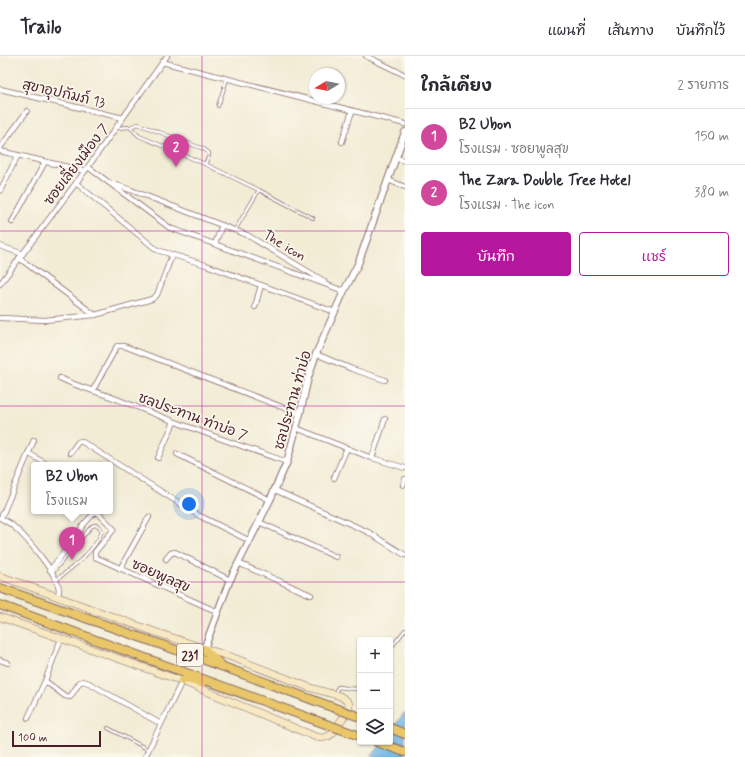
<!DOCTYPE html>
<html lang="th">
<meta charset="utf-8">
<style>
:root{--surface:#fff;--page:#f2f2f3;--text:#2b2b33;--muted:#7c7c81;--line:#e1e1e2;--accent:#b5179e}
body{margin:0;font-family:Mynerve,"Playpen Sans Thai",sans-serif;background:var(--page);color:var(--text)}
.controls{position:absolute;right:12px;bottom:12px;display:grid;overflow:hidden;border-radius:4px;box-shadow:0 1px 3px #0004}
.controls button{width:36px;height:36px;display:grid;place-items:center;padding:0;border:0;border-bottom:1px solid var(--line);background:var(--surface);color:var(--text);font:20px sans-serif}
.compass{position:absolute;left:309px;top:12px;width:36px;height:36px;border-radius:50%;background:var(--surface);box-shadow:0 1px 3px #0004;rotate:260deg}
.scale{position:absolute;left:12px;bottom:10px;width:89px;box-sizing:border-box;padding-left:4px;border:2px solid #4a1f2b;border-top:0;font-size:11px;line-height:14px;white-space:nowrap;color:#4a1f2b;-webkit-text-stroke:3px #fbf7ec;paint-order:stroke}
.you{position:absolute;left:189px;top:448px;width:14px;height:14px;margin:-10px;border:3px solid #fff;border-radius:50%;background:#1a73e8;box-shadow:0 0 0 6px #1a73e833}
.badge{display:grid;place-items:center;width:26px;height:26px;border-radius:50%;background:var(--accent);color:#fff;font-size:13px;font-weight:700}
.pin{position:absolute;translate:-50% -33px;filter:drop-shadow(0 1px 2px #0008)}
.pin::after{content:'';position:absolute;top:21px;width:14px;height:12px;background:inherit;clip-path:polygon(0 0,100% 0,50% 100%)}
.popup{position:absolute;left:31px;top:406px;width:82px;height:52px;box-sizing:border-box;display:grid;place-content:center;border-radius:4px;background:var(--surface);filter:drop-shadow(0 1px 3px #0005);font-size:13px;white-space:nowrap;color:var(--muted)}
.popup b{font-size:15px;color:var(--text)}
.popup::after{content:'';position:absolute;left:50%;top:100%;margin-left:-8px;border:8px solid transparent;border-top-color:var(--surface)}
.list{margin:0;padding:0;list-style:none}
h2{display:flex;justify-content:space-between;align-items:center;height:52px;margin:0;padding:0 16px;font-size:17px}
h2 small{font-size:13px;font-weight:400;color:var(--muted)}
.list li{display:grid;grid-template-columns:26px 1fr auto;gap:12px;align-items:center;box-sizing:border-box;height:56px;padding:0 16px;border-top:1px solid var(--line)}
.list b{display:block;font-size:15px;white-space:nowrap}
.list p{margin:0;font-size:13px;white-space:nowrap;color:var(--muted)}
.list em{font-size:13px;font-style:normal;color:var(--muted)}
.actions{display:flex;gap:8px;padding:12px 16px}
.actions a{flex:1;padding:9px 0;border:1px solid var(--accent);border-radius:4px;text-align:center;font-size:14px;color:var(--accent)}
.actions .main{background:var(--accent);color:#fff}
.icon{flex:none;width:22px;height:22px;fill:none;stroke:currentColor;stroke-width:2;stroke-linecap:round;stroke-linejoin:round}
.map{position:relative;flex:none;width:405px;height:701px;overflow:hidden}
header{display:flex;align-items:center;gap:24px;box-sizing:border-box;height:56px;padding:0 20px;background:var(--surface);border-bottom:1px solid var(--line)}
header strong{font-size:19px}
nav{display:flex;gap:22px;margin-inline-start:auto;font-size:14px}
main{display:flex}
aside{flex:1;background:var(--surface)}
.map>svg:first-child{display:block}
</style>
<header>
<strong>Trailo</strong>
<nav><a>แผนที่</a><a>เส้นทาง</a><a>บันทึกไว้</a></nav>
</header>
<main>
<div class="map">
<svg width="405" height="701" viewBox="0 0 405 701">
<rect width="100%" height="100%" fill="#fbf7ec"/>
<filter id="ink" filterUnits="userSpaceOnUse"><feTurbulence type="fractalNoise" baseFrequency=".025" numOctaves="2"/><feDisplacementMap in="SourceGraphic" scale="8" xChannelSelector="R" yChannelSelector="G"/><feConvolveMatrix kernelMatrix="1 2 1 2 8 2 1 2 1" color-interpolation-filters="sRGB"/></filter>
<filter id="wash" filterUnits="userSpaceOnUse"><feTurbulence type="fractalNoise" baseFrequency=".012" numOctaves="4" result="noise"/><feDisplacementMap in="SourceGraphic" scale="16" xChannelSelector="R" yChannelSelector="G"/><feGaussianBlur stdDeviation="0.9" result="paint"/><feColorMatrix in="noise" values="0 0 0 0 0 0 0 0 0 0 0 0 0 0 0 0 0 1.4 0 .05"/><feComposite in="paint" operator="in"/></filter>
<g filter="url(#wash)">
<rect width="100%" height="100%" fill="#f2ecd5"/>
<polygon fill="#6bb2e2" stroke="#5a6886" points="405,656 405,701 371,701 383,686 390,686 390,676"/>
</g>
<g filter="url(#ink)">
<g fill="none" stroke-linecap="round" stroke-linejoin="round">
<defs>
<g id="service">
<polyline points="218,50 227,23"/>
<polyline points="117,72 130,71 138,68 204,93 209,97 209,100 205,108 139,80 130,71"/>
<polyline points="205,108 259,134 313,162"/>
<polyline points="235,174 259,134"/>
<path d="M52 517 92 470 95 469 99 470 102 475C96 494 72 512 56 524"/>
<polyline points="390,593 405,574"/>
<polyline points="334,638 338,631 355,633 360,630"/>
<polyline points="108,672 149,694"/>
</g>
<g id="minor">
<polyline points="366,0 405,19"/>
<polyline points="162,6 405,68"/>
<polyline points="0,33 123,62"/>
<polyline points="342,86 352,55"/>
<polyline points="0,92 27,55"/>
<polyline points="0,95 85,115"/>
<polyline points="396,102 405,105"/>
<polyline points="88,111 170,172 344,235"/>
<polyline points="388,124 405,131"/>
<polyline points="76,127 157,194 206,209 335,256"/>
<polyline points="113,128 131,134 247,179 324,225"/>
<polyline points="0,135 18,99"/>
<polyline points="12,166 45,106"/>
<polyline points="215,188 222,169"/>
<polyline points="0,190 23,198"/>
<polyline points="19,202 95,259"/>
<polyline points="0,228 85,115 167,0"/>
<polyline points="255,251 261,229"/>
<polyline points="0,262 45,264 95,259 152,243 157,239 172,199"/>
<polyline points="316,298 352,313 385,324"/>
<path d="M60 322C77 331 96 335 114 342 171 365 229 386 287 406"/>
<polyline points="93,334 117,290 124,290 300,358"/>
<polyline points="296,372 369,401 405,412"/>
<polyline points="28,397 48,409"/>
<polyline points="70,397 78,386 81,385 198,459 250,485"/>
<polyline points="177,398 270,444"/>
<polyline points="158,402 174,366"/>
<polyline points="372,402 385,363"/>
<polyline points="334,422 347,392"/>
<polyline points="403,429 405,423"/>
<polyline points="275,434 368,476 405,499"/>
<path d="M0 462C4 464 10 467 13 470 26 481 53 513 58 529 60 534 59 537 57 541"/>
<polyline points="1,462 34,384"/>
<polyline points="259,466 336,501"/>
<polyline points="166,503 171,497 175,496 230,524"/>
<polyline points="238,507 311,539"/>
<polyline points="120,513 149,461"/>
<polyline points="50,514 73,485 84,468 96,455 114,473 95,496 95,501 218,556"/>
<polyline points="0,604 8,607"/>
<polyline points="45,625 65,640 70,641 80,626 83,625 89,627 161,668"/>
<polyline points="28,662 45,625 61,583"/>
<polyline points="145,701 182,625"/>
</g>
<polyline id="tertiary" points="204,593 229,526 270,444 287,406 300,358 308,322 316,298 344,235 358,208 405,76"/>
<polyline id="secondary" points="0,520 158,577 234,602 311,632 340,640 347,645 349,648 348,654 333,677 329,680 322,682 316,681 182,625 0,561"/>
<g id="trunk">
<polyline points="0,532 202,603 332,651"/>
<polyline points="0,549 323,667"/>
<polyline points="204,593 221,609"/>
<polyline points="182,625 186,623 202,627"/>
<polyline points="390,672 405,678"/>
<polyline points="377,686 405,696"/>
</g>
</defs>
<use href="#service" stroke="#856766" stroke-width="4"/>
<use href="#minor" stroke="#856766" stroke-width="6"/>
<use href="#tertiary" stroke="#856766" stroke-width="8"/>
<use href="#secondary" stroke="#856766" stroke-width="8"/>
<use href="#trunk" stroke="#856766" stroke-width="10"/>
<use href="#service" stroke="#fff" stroke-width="2.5"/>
<use href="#minor" stroke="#fff" stroke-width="4.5"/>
<use href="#tertiary" stroke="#fff" stroke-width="6"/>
<use href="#secondary" stroke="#f6e9c3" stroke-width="7"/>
<use href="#trunk" stroke="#e9c769" stroke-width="8"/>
<defs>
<g id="trunk-bridge">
<polyline points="332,651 360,661"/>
<polyline points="323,667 360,680"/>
</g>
</defs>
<use href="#trunk-bridge" stroke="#856766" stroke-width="10" stroke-linecap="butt"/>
<use href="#trunk-bridge" stroke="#e9c769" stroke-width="8"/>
</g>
</g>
<path fill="none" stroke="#b5179e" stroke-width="1" stroke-opacity="0.55" d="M202 0V701M0 175H405M0 350H405M0 526H405"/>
<g text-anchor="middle" stroke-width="3.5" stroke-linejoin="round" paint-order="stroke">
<rect fill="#fbf7ec" stroke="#7f6065" stroke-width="1" x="177" y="588" width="26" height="22" rx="3"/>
<g font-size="13" font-weight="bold" fill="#4a1f2b">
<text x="190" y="604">231</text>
</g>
<g font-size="14" fill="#4a1f2b" stroke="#fbf7ec">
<text transform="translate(64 37) rotate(13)" y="5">สุขาอุปกัมภ์ 13</text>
<text transform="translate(76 108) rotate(-53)" y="5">ซอยเลี่ยงเมือง 7</text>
<text transform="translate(285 189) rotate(31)" y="5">The icon</text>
<text transform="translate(292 344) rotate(-74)" y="5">ชลประทาน ท่าบ่อ</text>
<text transform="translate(193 360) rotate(20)" y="5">ชลประทาน ท่าบ่อ 7</text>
<text transform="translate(161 519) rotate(24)" y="5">ซอยพูลสุข</text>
</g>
</g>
</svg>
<div class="controls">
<button>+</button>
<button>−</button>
<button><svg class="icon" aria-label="layers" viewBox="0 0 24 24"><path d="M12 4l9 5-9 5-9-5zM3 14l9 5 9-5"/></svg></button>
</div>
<svg class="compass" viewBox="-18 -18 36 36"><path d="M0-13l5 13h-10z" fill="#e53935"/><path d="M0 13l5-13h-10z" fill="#7c7c81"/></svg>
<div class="scale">100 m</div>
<div class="you"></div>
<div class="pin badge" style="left:72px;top:504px;background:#d1479c">1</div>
<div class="popup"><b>B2 Ubon</b>โรงแรม</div>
<div class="pin badge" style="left:176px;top:111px;background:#d1479c">2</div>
</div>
<aside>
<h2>ใกล้เคียง<small>2 รายการ</small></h2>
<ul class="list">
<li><span class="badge" style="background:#d1479c">1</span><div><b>B2 Ubon</b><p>โรงแรม · ซอยพูลสุข</p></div><em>150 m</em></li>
<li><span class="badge" style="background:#d1479c">2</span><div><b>The Zara Double Tree Hotel</b><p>โรงแรม · The icon</p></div><em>380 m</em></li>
</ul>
<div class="actions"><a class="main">บันทึก</a><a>แชร์</a></div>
</aside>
</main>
